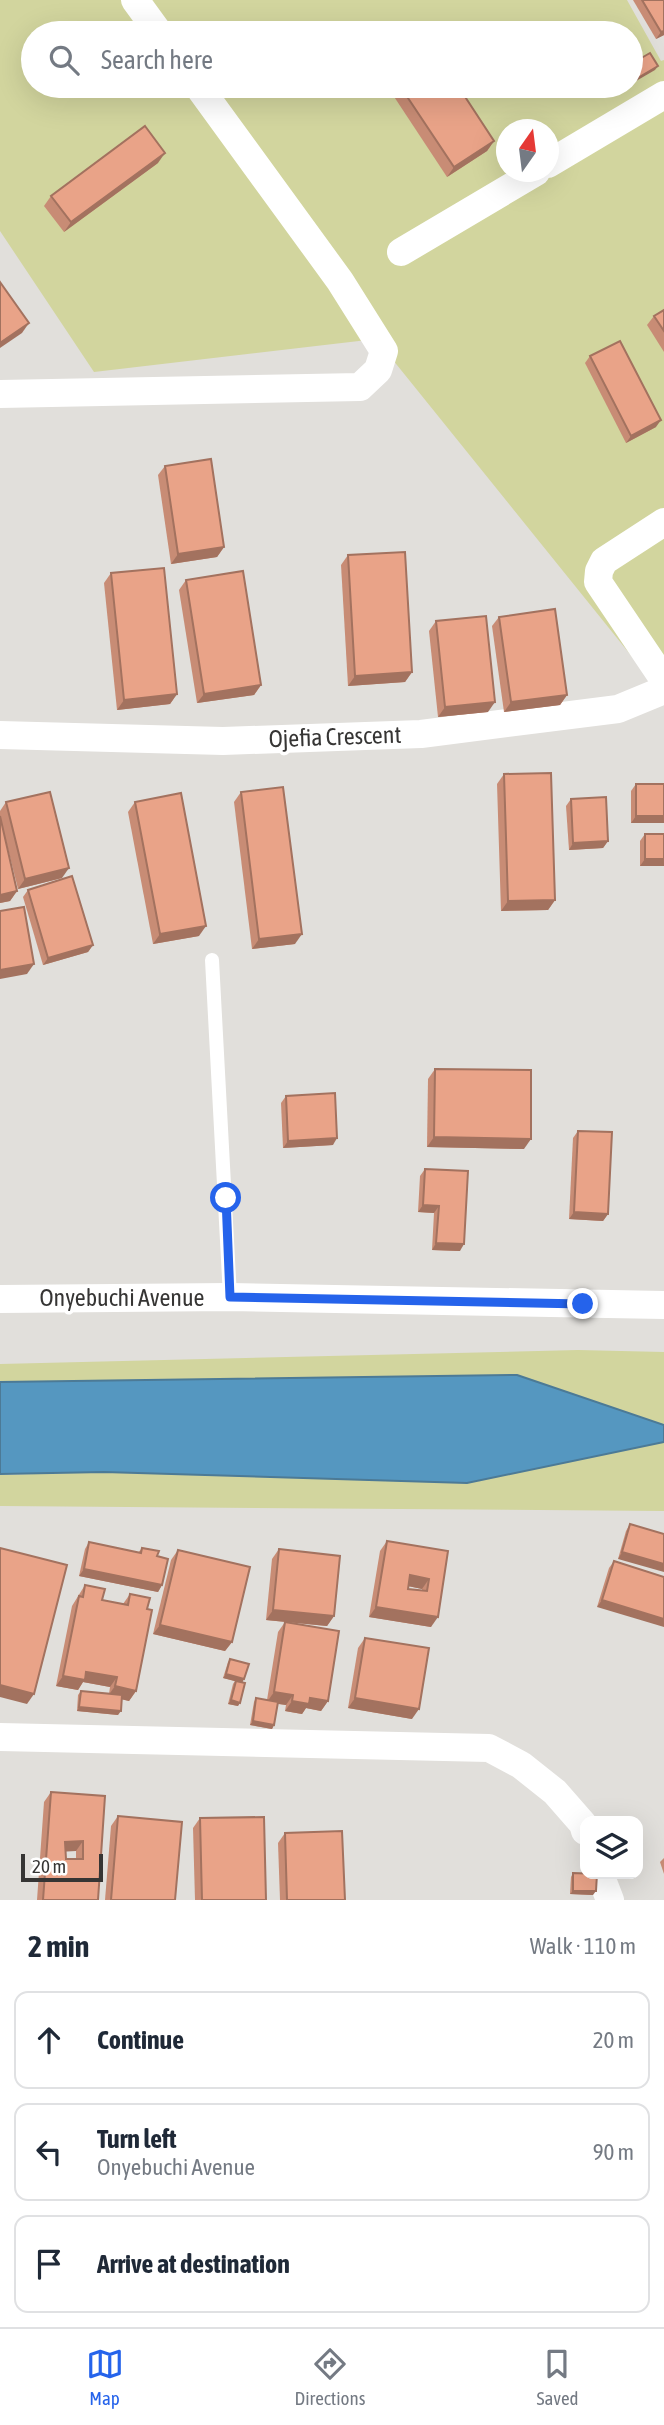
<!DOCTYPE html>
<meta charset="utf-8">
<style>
:root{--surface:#fff;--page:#f2f2f3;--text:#1f2937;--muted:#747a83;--line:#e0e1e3;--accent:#2563eb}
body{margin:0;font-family:"Asap Condensed",sans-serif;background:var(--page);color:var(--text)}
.controls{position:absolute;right:21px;bottom:21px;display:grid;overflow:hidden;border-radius:14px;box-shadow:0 7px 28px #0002}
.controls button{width:63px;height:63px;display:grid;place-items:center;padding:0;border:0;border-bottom:2px solid var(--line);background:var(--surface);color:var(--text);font:35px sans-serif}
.compass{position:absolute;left:496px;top:119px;width:63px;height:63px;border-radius:50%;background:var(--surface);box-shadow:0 7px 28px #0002;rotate:14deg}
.scale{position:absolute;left:21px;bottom:18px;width:82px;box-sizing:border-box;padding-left:7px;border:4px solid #363534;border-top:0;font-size:19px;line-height:24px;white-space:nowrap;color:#363534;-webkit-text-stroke:5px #fff;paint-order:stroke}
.stop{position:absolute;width:21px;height:21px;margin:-16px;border:5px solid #2563eb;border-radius:50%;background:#fff}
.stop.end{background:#2563eb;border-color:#fff;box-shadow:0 2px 7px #0008}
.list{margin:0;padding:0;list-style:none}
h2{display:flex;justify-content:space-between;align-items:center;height:91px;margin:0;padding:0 28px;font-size:30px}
h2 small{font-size:23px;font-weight:400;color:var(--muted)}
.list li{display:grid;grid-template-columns:46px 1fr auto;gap:21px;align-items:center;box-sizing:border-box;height:98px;margin:0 14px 14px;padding:0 14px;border:2px solid var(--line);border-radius:14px}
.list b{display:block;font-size:26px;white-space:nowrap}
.list p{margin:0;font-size:23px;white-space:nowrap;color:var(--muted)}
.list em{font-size:23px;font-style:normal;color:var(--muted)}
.icon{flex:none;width:38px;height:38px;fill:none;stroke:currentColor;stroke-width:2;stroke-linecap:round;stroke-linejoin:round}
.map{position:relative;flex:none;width:664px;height:1900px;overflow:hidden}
.search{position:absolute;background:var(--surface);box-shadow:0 7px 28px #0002;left:21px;right:21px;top:21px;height:77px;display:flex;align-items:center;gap:18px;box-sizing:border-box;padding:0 24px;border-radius:38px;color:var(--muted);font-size:26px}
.sheet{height:427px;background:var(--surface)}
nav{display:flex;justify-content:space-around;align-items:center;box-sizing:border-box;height:98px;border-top:2px solid var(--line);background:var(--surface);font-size:19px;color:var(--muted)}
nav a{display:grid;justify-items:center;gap:4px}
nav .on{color:var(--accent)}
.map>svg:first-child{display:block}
</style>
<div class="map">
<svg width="664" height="1900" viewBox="0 0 664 1900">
<rect width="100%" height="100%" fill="#e1dfdb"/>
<g fill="#d2d59e" fill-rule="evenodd">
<path d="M0 0H627L661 61 664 60V691L650 679 376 339 94 372 0 231ZM33 33H631V86H33ZM506 130H548V172H506Z"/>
<polygon points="578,1350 664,1352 664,1425 517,1375 0,1382 0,1364"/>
<polygon points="664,1442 664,1511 0,1506 0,1475 104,1472 467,1483"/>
</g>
<polygon fill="#5597c0" stroke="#4c7a96" stroke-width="2" points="517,1375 664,1425 664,1442 467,1483 104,1472 0,1474 0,1382"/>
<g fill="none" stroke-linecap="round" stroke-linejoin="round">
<polyline stroke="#fff" stroke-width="14" points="212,960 230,1297"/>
<g stroke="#fff" stroke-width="28">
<polyline points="135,0 159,33"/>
<polyline points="548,164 664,95"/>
<polyline points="401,252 536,172"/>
<polyline points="0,394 360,387 378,370 384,351 340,281 198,86"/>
<polyline points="664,522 604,561 599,571 598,582 664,680"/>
<polyline points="0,735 223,741 421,734 618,709 664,690"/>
<polyline points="0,1299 230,1297 664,1305"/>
<polyline points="0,1737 489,1748 521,1765 555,1792 583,1824 585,1831"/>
<polyline points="600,1874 610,1900"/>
</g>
</g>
<g fill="#c88c75" fill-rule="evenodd">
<polygon points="633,0 664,0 664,35 656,39"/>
<polygon points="387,86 458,86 494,141 487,151 447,177"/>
<polygon points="158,163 64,232 44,206 51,196"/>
<polygon points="664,310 664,352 647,325 654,316"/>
<polygon points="590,356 656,427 626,443 585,363"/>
<polygon points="165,466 224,547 217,557 171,564 158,475"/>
<polygon points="348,555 412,672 405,682 348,686 341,565"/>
<polygon points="111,573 177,694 170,704 117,710 104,583"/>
<polygon points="186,580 261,685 254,695 197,703 179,590"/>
<polygon points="499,617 567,695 560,705 504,712 492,626"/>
<polygon points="436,621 488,712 438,717 429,631"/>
<polygon points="504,774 555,900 548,910 501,911 497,784"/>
<polygon points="636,784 664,784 664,823 631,823 631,791"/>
<polygon points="241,792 295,944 252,949 234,802"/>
<polygon points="571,799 608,841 603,848 569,850 566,806"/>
<polygon points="6,802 62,878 18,889 0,817 17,891 10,901 0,903 0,811"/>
<polygon points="135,802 199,936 153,944 128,812"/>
<polygon points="645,834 664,834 664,866 640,866 640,841"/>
<polygon points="28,890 93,945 88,952 43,965 23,897"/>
<polygon points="435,1069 524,1149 427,1147 428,1079"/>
<polygon points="286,1096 333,1145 283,1148 281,1103"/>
<polygon points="578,1131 608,1214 603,1221 569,1219 573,1138"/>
<polygon points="425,1169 460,1251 432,1250 434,1213 418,1212 420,1176"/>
<polygon points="630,1524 664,1534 618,1559 626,1531"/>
<path d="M387 1541 448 1551 431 1627 369 1617 380 1551ZM408 1586 422 1589V1591L408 1589Z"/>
<polygon points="89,1542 138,1553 142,1548 157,1556 162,1585 158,1592 79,1576 85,1549"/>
<polygon points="279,1549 334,1616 327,1626 266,1620 272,1559"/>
<polygon points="178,1550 232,1642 225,1651 153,1634 171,1560"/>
<polygon points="614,1561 664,1577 597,1607 609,1568"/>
<polygon points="85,1585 102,1600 123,1604 130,1594 147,1609 136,1691 129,1701 121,1699 118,1715 77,1711 78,1695 81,1691 109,1694 110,1687 83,1682 78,1690 56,1686 72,1606"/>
<polygon points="285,1622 328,1701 321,1711 306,1708 302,1714 285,1711 286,1705 278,1704 274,1725 272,1729 250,1725 254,1702 256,1698 267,1700 278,1632"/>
<polygon points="365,1638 412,1719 348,1708 358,1648"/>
<polygon points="230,1659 244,1679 242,1682 238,1706 228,1704 233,1684 235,1681 223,1678 228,1662"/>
<path d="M51 1792 105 1796 98 1900H37L44 1802ZM65 1851H76V1859H66Z"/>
<polygon points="118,1816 175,1900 105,1900 111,1826"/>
<polygon points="200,1818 266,1900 195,1900 193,1828"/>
<polygon points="285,1833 345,1900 280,1900 278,1843"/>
<polygon points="664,1858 664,1874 660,1862"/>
<polygon points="573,1873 593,1895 570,1894 571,1877"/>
</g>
<g fill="#a3725f">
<polygon points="664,31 664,35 656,39 661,32"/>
<polygon points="658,66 655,70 631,84 631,82"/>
<polygon points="494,141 487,151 447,177 454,167"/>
<polygon points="165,153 158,163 64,232 71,222"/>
<polygon points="29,323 22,333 0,348 0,343"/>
<polygon points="661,420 656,427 626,443 631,436"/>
<polygon points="224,547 217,557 171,564 178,554"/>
<polygon points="412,672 405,682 348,686 355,676"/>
<polygon points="261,685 254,695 197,703 204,694"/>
<polygon points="177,694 170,704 117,710 124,700"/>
<polygon points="567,695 560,705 504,712 511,702"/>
<polygon points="495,702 488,712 438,717 445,707"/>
<polygon points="636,816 664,816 664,823 631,823"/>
<polygon points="608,841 603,848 569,850 573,843"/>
<polygon points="645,859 664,859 664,866 640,866"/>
<polygon points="69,868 62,878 18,889 25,879"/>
<polygon points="17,891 10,901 0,903 0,895"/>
<polygon points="555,900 548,910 501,911 508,901"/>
<polygon points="206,926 199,936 153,944 160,934"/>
<polygon points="302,934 295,944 252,949 259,939"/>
<polygon points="93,945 88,952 43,965 48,958"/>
<polygon points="34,964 27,974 0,979 0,970"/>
<polygon points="434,1137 531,1139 524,1149 427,1147"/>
<polygon points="337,1138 333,1145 283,1148 288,1141"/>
<polygon points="423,1205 439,1206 434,1213 418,1212"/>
<polygon points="574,1212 608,1214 603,1221 569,1219"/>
<polygon points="436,1243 464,1244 460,1251 432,1250"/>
<polygon points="622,1552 664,1564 664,1572 618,1559"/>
<polygon points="84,1569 162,1585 158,1592 79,1576"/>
<polygon points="410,1575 429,1579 422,1589 403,1585"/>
<polygon points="602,1600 664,1619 664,1627 597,1607"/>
<polygon points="376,1607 438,1617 431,1627 369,1617"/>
<polygon points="273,1610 334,1616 327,1626 266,1620"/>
<polygon points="160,1625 232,1642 225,1651 153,1634"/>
<polygon points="86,1672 117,1677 110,1687 83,1682 78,1690 56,1686 63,1676"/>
<polygon points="226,1674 244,1679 242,1683 223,1678"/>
<polygon points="0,1685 34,1694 27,1704 0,1697"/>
<polygon points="115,1686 136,1691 129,1701 108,1696"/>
<polygon points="274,1692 293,1695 286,1705 267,1702"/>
<polygon points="310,1698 328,1701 321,1711 306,1708 302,1714 285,1711 292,1701"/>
<polygon points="355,1698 419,1709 412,1719 348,1708"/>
<polygon points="231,1700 240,1703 238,1706 228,1704"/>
<polygon points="79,1707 121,1711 118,1715 77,1711"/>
<polygon points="253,1721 274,1725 272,1729 250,1725"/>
<polygon points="83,1841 76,1851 58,1852 65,1842"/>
<polygon points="573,1891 596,1891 593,1895 570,1894"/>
</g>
<g fill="#e9a388" stroke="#a3725f" stroke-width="2" fill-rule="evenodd">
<polygon points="642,0 664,0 664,31 661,32"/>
<polygon points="650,53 658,66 631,82 631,64"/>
<polygon points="400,86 458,86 494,141 454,167"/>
<polygon points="145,126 165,153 71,222 51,196"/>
<polygon points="0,282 29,323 0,343"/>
<polygon points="664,310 664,331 654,316"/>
<polygon points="620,341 661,420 631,436 590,356"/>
<polygon points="211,459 224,547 178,554 165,466"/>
<polygon points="405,552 412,672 355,676 348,555"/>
<polygon points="164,568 177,694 124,700 111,573"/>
<polygon points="243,571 261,685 204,694 186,580"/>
<polygon points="555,609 567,695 511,702 499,617"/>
<polygon points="486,616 495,702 445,707 436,621"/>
<polygon points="551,773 555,900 508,901 504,774"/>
<rect x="636" y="784" width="28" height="32"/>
<polygon points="283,787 302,934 259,939 241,792"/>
<polygon points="50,792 69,868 25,879 6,802"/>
<polygon points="181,793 206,926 160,934 135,802"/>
<polygon points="606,797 608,841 573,843 571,799"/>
<polygon points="0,816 17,891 0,895"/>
<rect x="645" y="834" width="19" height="25"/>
<polygon points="72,876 93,945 48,958 28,890"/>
<polygon points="24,907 34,964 0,970 0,911"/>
<polygon points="435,1069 531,1070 531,1139 434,1137"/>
<polygon points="335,1093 337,1138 288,1141 286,1096"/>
<polygon points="578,1131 612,1132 608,1214 574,1212"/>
<polygon points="425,1169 468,1171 464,1244 436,1243 439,1206 423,1205"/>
<polygon points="630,1524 664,1534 664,1564 622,1552"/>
<path d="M387 1541 448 1551 438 1617 376 1607ZM410 1575 429 1579 427 1591 408 1589Z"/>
<polygon points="89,1542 141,1553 142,1548 159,1551 157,1556 168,1559 162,1585 84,1569"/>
<polygon points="0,1548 67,1565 34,1694 0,1685"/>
<polygon points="279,1549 340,1556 334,1616 273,1610"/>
<polygon points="178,1550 250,1567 232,1642 160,1625"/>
<polygon points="614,1561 664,1577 664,1619 602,1600"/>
<polygon points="85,1585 105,1589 102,1600 128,1605 130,1594 150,1598 147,1609 152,1610 136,1691 115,1686 117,1677 86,1672 85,1680 63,1676 79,1596 83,1597"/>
<polygon points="285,1622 339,1631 328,1701 310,1698 309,1704 292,1701 293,1695 274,1692"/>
<polygon points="365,1638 429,1648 419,1709 355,1698"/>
<polygon points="230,1659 249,1664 244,1679 226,1674"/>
<polygon points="236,1681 245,1683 240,1703 231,1700"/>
<polygon points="81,1691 122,1695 121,1711 79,1707"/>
<polygon points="256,1698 278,1702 274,1725 253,1721"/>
<path d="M51 1792 105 1796 98 1900H43ZM83 1841V1859H66L65 1842Z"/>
<polygon points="118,1816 182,1822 175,1900 111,1900"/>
<polygon points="264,1817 266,1900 202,1900 200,1818"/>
<polygon points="342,1831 345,1900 287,1900 285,1833"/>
<polygon points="573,1873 597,1874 596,1891 573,1891"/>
</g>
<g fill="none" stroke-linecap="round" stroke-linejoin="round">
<polyline stroke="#2563eb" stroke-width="9" points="226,1198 230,1297 583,1304"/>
</g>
<g text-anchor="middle" stroke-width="7" stroke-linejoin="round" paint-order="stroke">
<g font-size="24" fill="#363534" stroke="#fff">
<text transform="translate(335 737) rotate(-2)" y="8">Ojefia Crescent</text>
<text x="122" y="1306">Onyebuchi Avenue</text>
</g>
</g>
</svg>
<div class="controls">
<button><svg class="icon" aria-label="layers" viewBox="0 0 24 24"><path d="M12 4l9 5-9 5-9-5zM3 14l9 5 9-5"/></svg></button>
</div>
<svg class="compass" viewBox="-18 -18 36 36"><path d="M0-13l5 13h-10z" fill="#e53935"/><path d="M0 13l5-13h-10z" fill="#747a83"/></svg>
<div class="scale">20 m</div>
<div class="stop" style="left:226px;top:1198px"></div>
<div class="stop end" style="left:583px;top:1304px"></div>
<div class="search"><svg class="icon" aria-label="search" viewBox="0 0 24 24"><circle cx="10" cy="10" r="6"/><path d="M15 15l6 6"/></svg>Search here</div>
</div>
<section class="sheet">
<h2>2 min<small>Walk · 110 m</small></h2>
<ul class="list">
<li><svg class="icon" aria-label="ahead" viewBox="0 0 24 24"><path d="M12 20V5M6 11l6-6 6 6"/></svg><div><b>Continue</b></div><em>20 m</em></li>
<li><svg class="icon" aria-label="left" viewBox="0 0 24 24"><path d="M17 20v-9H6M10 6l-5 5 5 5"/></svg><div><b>Turn left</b><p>Onyebuchi Avenue</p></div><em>90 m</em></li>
<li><svg class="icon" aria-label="arrive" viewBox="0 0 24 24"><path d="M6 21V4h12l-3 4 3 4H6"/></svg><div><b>Arrive at destination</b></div></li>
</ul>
</section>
<nav>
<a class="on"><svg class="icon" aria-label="map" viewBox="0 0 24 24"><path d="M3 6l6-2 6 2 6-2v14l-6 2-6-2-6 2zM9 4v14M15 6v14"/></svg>Map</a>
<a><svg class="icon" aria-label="directions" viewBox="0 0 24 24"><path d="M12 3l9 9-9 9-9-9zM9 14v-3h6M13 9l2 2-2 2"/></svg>Directions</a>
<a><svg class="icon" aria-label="saved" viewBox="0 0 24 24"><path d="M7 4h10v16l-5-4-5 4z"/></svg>Saved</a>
</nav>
